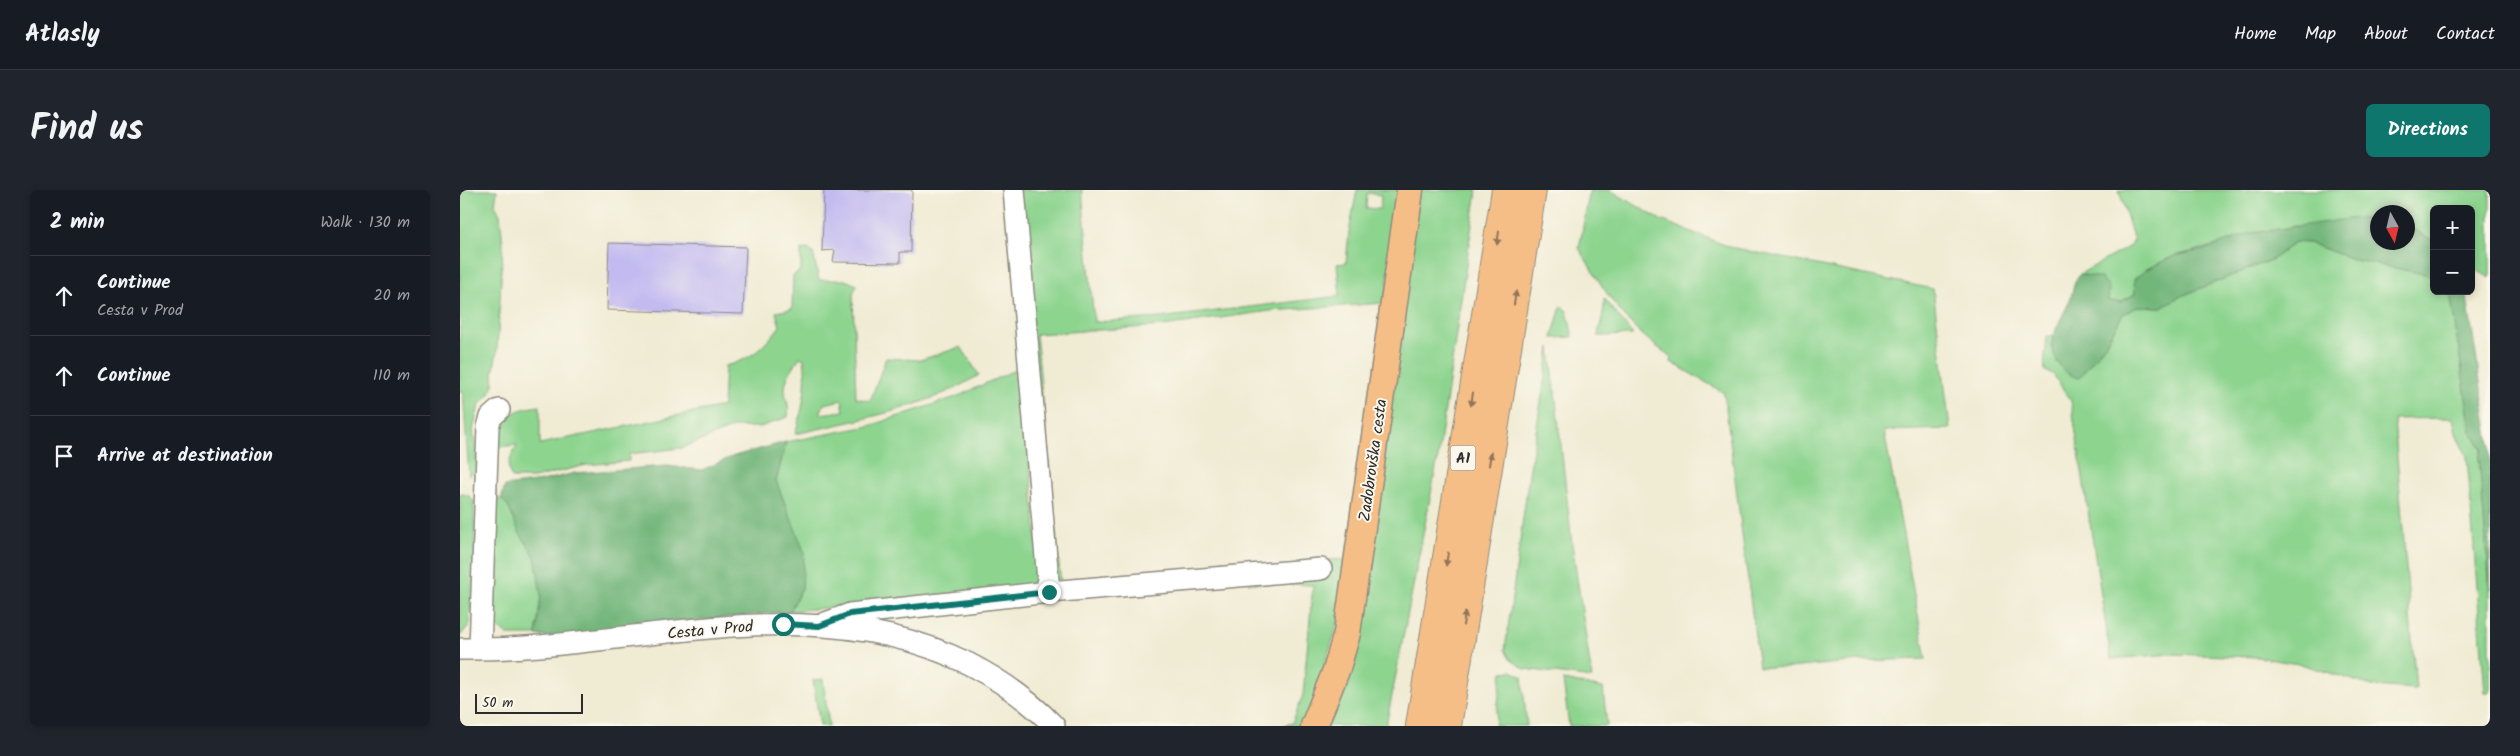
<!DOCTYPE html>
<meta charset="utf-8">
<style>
:root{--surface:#171b24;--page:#20242c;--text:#f1f3f6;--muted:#9ea1a6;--line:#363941;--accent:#0f766e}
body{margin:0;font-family:Kalam,sans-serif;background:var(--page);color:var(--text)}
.controls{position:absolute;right:15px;top:15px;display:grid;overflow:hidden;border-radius:8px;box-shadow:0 2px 8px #0003}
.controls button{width:45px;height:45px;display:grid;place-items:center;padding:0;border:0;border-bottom:1px solid var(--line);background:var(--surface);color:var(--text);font:25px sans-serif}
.compass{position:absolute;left:1910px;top:15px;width:45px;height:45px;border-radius:50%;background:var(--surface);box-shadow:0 2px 8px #0003;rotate:172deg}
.scale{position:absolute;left:15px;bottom:12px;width:108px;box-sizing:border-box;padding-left:5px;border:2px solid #2b2b2b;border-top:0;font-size:14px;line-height:18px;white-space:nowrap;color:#2b2b2b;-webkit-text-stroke:4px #fbf7ec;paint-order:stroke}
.stop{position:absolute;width:15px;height:15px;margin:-11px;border:4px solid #0f766e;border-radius:50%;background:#fff}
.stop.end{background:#0f766e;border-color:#fff;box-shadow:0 1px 5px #0008}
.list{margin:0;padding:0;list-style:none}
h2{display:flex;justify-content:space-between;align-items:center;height:65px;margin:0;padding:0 20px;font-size:21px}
h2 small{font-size:16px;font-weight:400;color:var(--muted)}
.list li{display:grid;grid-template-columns:32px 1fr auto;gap:15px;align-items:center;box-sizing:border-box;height:80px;padding:0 20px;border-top:1px solid var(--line)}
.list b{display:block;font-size:19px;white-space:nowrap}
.list p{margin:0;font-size:16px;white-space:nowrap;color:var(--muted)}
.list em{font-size:16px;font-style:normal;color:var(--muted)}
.icon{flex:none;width:28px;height:28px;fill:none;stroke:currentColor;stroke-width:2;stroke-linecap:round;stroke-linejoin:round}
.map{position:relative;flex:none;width:2030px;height:536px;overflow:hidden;border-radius:8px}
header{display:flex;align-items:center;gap:30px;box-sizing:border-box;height:70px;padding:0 25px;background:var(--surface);border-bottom:1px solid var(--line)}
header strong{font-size:24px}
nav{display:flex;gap:28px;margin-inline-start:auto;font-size:18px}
.intro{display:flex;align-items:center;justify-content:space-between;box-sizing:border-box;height:120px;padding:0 30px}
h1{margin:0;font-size:35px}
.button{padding:12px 22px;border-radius:8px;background:var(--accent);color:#fff;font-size:18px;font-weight:700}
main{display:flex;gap:30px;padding:0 30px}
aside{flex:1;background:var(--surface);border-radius:8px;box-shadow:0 2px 8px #0003}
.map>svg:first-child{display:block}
</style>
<header>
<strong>Atlasly</strong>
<nav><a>Home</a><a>Map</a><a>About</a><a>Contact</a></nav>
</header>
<div class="intro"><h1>Find us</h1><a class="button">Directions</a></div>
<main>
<aside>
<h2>2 min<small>Walk · 130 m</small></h2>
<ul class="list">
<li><svg class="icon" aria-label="ahead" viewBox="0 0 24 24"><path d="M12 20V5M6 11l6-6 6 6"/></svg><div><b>Continue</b><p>Cesta v Prod</p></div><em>20 m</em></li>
<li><svg class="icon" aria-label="ahead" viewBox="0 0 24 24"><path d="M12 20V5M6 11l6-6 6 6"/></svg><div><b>Continue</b></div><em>110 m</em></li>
<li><svg class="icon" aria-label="arrive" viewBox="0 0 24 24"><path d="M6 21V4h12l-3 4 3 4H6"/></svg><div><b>Arrive at destination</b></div></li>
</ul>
</aside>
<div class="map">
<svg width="2030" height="536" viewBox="0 0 2030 536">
<rect width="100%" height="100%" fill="#fbf7ec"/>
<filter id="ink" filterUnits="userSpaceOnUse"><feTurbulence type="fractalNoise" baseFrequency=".02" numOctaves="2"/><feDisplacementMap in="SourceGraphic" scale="10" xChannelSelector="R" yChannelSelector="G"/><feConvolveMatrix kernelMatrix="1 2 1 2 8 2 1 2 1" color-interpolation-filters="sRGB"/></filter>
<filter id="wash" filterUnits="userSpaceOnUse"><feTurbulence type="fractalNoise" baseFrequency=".0096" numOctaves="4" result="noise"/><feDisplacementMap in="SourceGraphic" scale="20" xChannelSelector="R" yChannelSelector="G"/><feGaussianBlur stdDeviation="1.12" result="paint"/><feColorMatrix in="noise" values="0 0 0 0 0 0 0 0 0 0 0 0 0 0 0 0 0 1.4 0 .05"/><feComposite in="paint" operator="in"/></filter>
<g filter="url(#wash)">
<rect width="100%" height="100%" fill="#f0ebd3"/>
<g fill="#8dd48f" stroke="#5c805d" fill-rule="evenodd">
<polygon points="0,0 37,0 35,15 40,25 43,54 37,161 33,184 34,194 29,205 19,215 13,240 18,279 9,286 3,202 0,202"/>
<path d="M558 0H622L634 132 699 128 880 106 877 74 886 73 889 42 897 0H940L925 113 810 121 703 136 576 144 601 395 593 393ZM907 3 921 5 920 19 906 18Z"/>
<polygon points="959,0 1017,0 978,267 926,536 865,536"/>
<path d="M1130 0H1150L1201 30 1270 57 1473 99 1490 239 1424 241 1466 469 1398 471 1329 478 1299 477 1264 203 1211 172 1212 167C1166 138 1146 104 1119 58Z"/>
<polygon points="1659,0 2030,0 2030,88 2011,77 2011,19 1974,19 1974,51 1953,39 1948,32 1948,22 1918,22 1917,30 1895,28 1849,37 1834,36 1714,66 1687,79 1675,104 1660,112 1648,111 1620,84 1670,56 1674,51"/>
<path d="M1835 52 1849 53 1895 70 1974 86V101H1990L2011 241 2022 259 2019 268 2030 399V503H2025L2007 266 1997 247 1993 228 1934 229 1956 499 1912 496 1844 475 1797 467 1712 464 1651 469 1611 211 1593 184 1585 181C1583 169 1587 160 1586 147L1593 145 1591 157 1619 188 1646 153 1663 124 1679 116 1701 117 1719 107 1813 69Z"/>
<path d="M348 59 353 63 359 90H385L397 95 393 103 396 208 410 211 426 168 460 170 501 157 519 185C464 219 397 230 335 244 343 218 348 196 344 169L340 167C334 176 325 188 325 199 325 209 330 213 328 227L300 237H274L222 258 169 264V271L126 275 74 288H52C45 275 51 267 57 255L35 257C39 228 51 219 80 216V254L263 216 265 176C291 170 304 157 320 136L316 122 332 119 333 86 341 80V60ZM382 210 384 221 360 224 364 214Z"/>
<path d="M1144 108 1173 145 1138 146C1140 132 1145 123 1144 108Z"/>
<polygon points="1101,116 1107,121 1113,147 1092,148"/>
<polygon points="1090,157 1112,354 1132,488 1065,479 1050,469 1045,460 1069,284"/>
<polygon points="557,179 562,182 580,384 569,397 449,411 330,421 342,398 326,319 316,291 326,252 409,236 496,207"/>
<polygon points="35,301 38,310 41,309 48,316 59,342 75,365 81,405 76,445 47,445 33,433"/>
<polygon points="0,303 9,306 14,311 15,359 10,434 0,446"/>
<polygon points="888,369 882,421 845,536 822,536 832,533 843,505 853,395 788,393 869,384 868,370"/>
<polygon points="1051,481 1062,486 1067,536 1035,536 1042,482"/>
<polygon points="363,489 369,536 360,536 353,490"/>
<polygon points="1103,490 1143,498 1147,536 1109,536"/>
</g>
<g fill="#72b67a" stroke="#4e7052">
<path d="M1895 28 1917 30 1918 52H1948V32L1953 39 1974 51V86L1895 70 1849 53 1835 52 1813 69 1719 107 1701 117 1679 116 1663 124 1646 153 1619 188C1610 186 1606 183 1600 176 1583 153 1599 135 1609 112 1614 102 1612 93 1620 84L1641 88 1649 97 1648 111 1660 112 1675 104 1674 89 1687 79 1714 66 1743 60 1791 43Z"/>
<polygon points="1990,101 2006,101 2030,255 2030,399 2019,268 2022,259 2011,241"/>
<polygon points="326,252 316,291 344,361 342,398 330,421 85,447 76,445 81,405 75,366 59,342 48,316 41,309 45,296 82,291 115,283 207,276 242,280 274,266"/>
</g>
<g id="blocks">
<g fill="#c3bbf0">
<polygon points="364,0 452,0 451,62 440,62 440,73 373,72 375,60 362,61"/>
<polygon points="149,53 286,57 283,124 147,120"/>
</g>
</g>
</g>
<g filter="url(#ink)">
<use href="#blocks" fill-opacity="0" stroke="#8e8b7f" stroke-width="1"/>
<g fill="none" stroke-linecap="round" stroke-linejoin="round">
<defs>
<g id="minor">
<polyline points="554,0 589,402"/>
<polyline points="363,434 390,424 589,402 861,379"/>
<polyline points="20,458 28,237 31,227 39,220"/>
<path d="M0 459C169 462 348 393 509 474 540 490 570 511 594 536"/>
</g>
<polyline id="major" points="854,536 877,478 887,443 950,0"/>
<g id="highway">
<polyline points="960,536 1046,0"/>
<polyline points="987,536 1072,0"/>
</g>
</defs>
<use href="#minor" stroke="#8e8b7f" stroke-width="24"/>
<use href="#major" stroke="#8e8b7f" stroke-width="29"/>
<use href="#highway" stroke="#8e8b7f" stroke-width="30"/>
<use href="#minor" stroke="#fff" stroke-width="21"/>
<use href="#major" stroke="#f6be87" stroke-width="26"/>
<use href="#highway" stroke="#f6be87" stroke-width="28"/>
</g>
<defs><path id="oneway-solid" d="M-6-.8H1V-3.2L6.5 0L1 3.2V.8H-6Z" transform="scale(1.25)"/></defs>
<g fill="#907459">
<use href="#oneway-solid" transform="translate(1038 48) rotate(99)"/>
<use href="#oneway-solid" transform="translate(1055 108) rotate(-81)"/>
<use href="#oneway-solid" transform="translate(1012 209) rotate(99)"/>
<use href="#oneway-solid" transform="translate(1030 269) rotate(-81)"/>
<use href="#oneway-solid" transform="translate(987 369) rotate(99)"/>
<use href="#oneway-solid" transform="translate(1004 429) rotate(-81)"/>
</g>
</g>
<g fill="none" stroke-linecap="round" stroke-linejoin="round" filter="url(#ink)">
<polyline stroke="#0f766e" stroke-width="6" points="323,434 359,436 390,424 589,402"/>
</g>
<g text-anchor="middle" stroke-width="4" stroke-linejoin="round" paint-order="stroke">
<rect fill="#fbf7ec" stroke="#696865" stroke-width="1" x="990.5" y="255.5" width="25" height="25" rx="4"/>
<g font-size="15" font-weight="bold" fill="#2b2b2b">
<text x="1003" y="273">A1</text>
</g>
<g font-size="16" fill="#2b2b2b" stroke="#fbf7ec">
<text transform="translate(912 270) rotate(-82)" y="6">Zadobrovška cesta</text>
<text transform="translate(250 439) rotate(-5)" y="6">Cesta v Prod</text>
</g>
</g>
</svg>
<div class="controls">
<button>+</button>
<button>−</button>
</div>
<svg class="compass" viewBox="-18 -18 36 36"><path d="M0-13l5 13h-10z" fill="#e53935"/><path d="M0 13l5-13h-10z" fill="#9ea1a6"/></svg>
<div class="scale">50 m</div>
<div class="stop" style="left:323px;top:434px"></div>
<div class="stop end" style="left:589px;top:402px"></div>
</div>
</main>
